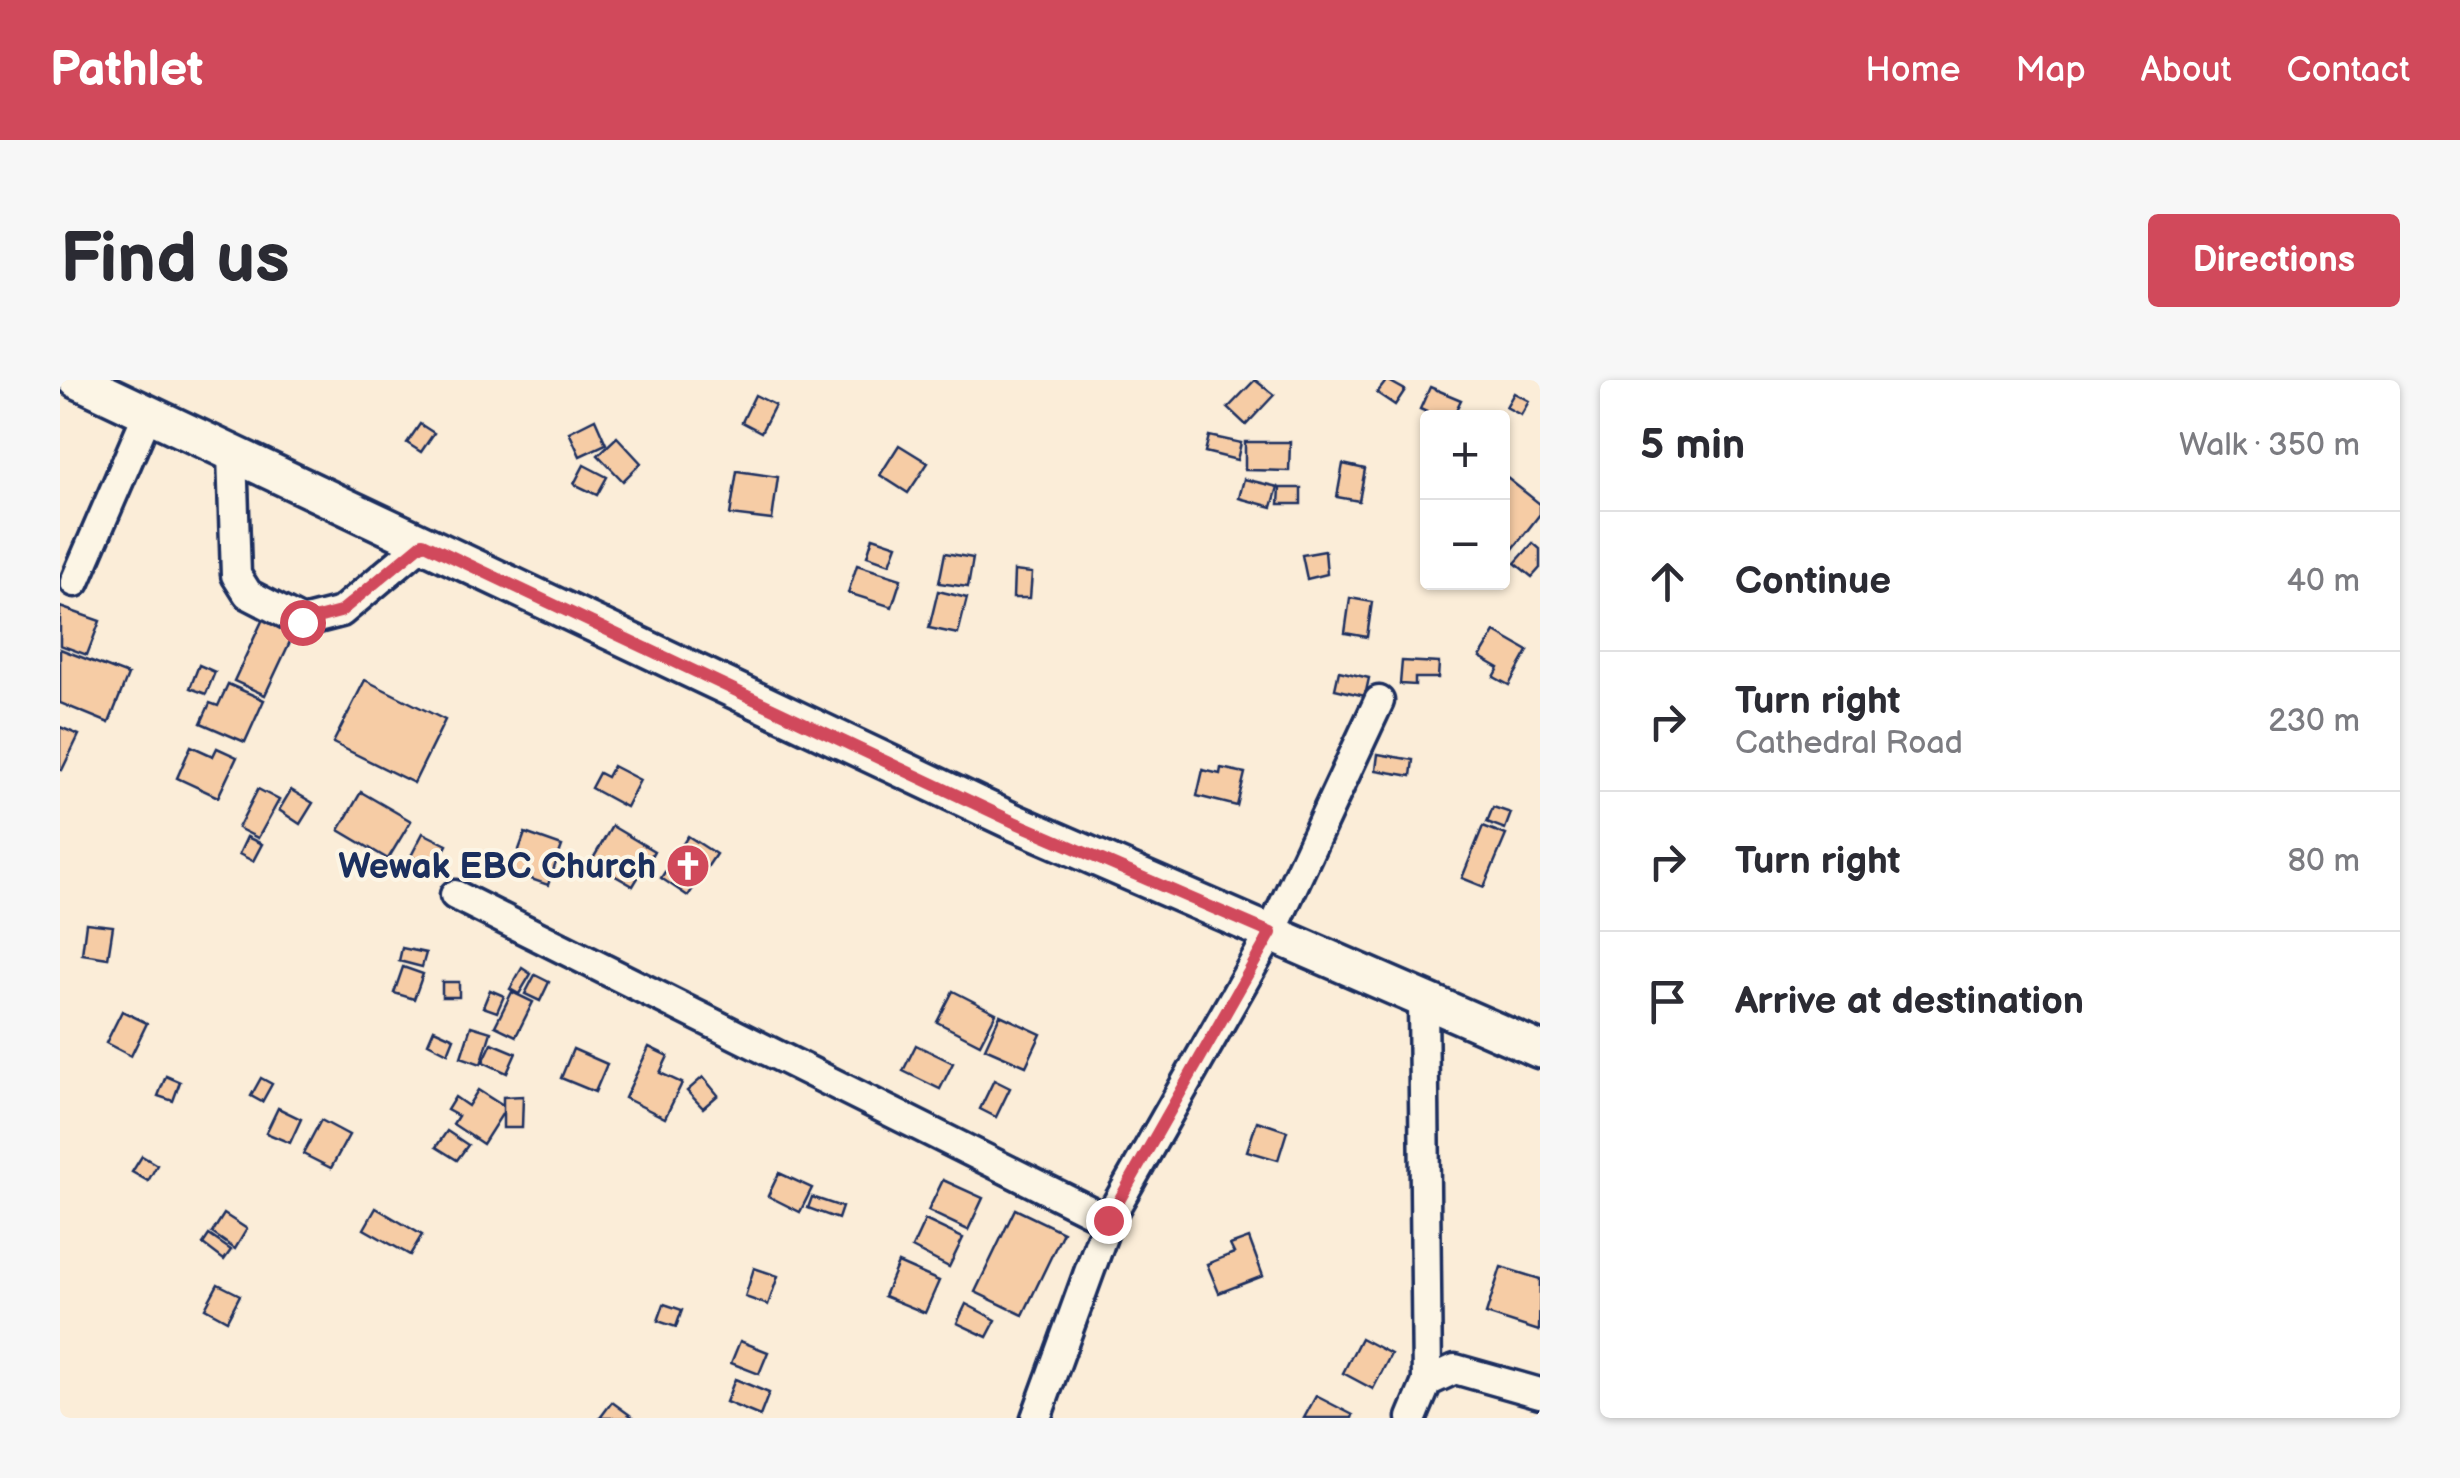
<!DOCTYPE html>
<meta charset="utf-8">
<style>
:root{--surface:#fff;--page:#f7f7f7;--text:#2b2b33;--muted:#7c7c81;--line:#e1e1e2;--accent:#d1495b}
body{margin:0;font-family:"Balsamiq Sans",sans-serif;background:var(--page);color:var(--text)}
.controls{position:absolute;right:30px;top:30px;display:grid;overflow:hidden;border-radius:10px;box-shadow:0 2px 8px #0004}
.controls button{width:90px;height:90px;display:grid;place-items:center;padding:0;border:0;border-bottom:2px solid var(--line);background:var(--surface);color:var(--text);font:50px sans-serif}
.stop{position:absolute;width:30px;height:30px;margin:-22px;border:8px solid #d1495b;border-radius:50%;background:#fff}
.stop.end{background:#d1495b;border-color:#fff;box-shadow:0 2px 10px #0008}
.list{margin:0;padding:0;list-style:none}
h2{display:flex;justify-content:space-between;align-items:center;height:130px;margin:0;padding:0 40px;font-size:42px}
h2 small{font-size:32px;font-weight:400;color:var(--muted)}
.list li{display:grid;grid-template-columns:65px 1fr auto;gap:30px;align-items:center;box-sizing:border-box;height:140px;padding:0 40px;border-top:2px solid var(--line)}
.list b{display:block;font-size:38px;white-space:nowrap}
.list p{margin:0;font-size:32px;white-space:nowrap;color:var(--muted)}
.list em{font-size:32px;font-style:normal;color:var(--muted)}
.icon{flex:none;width:55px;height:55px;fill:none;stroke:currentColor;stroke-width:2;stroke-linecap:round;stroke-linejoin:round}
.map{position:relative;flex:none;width:1480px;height:1038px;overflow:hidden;border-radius:10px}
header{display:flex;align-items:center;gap:60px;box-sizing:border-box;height:140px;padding:0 50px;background:var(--accent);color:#fff}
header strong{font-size:48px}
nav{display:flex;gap:55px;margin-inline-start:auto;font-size:35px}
.intro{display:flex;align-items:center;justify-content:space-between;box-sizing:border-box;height:240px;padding:0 60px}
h1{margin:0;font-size:70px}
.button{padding:25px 45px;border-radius:10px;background:var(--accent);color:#fff;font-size:35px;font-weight:700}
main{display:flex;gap:60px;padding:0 60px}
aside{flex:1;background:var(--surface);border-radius:10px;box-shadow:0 2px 8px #0004}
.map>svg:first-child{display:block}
</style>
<header>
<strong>Pathlet</strong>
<nav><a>Home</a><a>Map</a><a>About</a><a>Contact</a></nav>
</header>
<div class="intro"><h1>Find us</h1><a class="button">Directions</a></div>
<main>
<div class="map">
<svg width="1480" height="1038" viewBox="0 0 1480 1038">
<rect width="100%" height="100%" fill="#fbedd8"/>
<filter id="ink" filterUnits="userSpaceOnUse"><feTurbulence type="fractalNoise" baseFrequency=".01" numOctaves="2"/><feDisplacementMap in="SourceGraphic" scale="20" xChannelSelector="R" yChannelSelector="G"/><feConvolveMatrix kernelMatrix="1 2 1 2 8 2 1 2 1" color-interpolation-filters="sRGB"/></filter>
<g filter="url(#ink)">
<g fill="#f6cca5" stroke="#1b2f5e" stroke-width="2.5">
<polygon points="1195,0 1214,15 1186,45 1168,28"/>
<polygon points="1327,0 1345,10 1335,25 1317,13"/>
<polygon points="1370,7 1401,20 1392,38 1380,38 1360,29"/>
<polygon points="1454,13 1469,21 1461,35 1446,27"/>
<polygon points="695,15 715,25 701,52 682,42"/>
<polygon points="535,39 546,64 520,76 509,52"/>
<polygon points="360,44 374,53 361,72 347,63"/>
<polygon points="1149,56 1181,63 1177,80 1145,72"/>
<polygon points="557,57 581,83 563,101 538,75"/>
<polygon points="1185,62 1230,62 1229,91 1185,90"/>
<polygon points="839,65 868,83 848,113 820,95"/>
<polygon points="1283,84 1305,89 1299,121 1277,117"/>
<polygon points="524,85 547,97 537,115 514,104"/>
<polygon points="677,91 718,97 712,140 670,135"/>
<polygon points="1442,94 1480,124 1480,134 1449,174 1442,169"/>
<polygon points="1184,99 1218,107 1212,127 1179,118"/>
<polygon points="1220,108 1241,108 1241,124 1219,124"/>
<polygon points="813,157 837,165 830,184 807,176"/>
<polygon points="1473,163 1480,169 1480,188 1472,197 1455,183"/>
<polygon points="1265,171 1267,194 1247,199 1242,175"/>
<polygon points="885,173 913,178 908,207 879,203"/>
<polygon points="797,185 841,199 832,227 788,213"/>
<polygon points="954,191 972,193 970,218 953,218"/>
<polygon points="878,211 907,218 898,254 869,248"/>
<polygon points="1290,218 1312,222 1307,257 1285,253"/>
<polygon points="0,227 40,241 27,275 0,265"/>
<polygon points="203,239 234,253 205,315 174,301"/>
<polygon points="1435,252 1468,271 1449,305 1434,297 1439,288 1420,277"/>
<polygon points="0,269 68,295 49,343 0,323"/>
<polygon points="1342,281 1379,283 1378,298 1355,298 1355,305 1340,304"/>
<polygon points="139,285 155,292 146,314 130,308"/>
<polygon points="1279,291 1309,298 1305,316 1275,309"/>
<polygon points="305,300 385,340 354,403 273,363"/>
<polygon points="168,304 204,320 185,362 141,343 150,323 158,326"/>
<polygon points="0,347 19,355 2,390 0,389"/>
<polygon points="131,366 153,376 157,368 177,377 158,417 117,398"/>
<polygon points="1318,374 1353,380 1351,396 1316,390"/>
<polygon points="553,386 580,400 566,427 531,408 539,393 547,397"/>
<polygon points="1161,388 1185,393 1177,426 1137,416 1143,390 1160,394"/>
<polygon points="198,409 219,420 198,458 178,448"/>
<polygon points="231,410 253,423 240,444 219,430"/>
<polygon points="301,412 351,441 328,479 279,450"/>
<polygon points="1433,427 1451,433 1445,449 1427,442"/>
<polygon points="552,446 594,471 573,506 531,482"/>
<polygon points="1423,446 1446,455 1424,507 1402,498"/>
<polygon points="363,453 387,465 375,488 351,476"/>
<polygon points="465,453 502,466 488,505 451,492"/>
<polygon points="628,456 656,474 628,516 601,498"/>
<polygon points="187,457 202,464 193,481 179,474"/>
<polygon points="26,543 53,546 48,578 22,574"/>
<polygon points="342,568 366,573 362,587 339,581"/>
<polygon points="343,587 363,594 354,619 334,613"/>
<polygon points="462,588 471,594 459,614 450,609"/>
<polygon points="475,595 489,602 480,621 465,614"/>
<rect x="382" y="602" width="17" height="15"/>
<polygon points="430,610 444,616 437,632 423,627"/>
<polygon points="893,611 936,633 920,664 877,642"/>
<polygon points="452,612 473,622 456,656 435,646"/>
<polygon points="62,631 87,643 71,676 46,663"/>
<polygon points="940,635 981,654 966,686 925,668"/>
<polygon points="411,646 431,652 421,684 401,677"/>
<polygon points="374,649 394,658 388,673 368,663"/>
<polygon points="432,663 456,673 447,693 423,682"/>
<polygon points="856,665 893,683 880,709 843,691"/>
<polygon points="589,667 608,676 600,693 622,703 605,738 565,718"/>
<polygon points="513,669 547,684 535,712 501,698"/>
<polygon points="106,696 120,702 113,721 98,716"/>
<polygon points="643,697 658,715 643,728 627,711"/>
<polygon points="201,698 212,704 202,722 191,716"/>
<polygon points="934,700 950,708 936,737 920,729"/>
<polygon points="418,710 446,728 423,764 393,744 398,736 387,730 395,717 408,726"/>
<polygon points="463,716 462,748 443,748 443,717"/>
<polygon points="218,728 241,739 230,763 206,753"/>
<polygon points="261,740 289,755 271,788 243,774"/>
<polygon points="1197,741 1227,751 1218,780 1187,771"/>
<polygon points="387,751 408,765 397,780 376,767"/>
<polygon points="82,776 97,785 88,801 72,792"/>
<polygon points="719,793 752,808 740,832 708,816"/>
<polygon points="883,800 923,818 908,850 868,831"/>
<polygon points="752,817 782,827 778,839 748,828"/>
<polygon points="316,828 362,855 350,875 304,849"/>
<polygon points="955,829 1003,852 963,935 915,912"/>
<polygon points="164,834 187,849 175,869 152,853"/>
<polygon points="865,840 903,858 889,887 852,868"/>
<polygon points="149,855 171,870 164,880 143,864"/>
<polygon points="1189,858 1203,896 1159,913 1147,884 1174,873 1170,865"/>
<polygon points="838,883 879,901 865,933 824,916"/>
<polygon points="1441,887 1480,899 1479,951 1426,934"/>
<polygon points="694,888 718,896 708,925 685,917"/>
<polygon points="158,904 180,915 167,940 145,928"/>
<polygon points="604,924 622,930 616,947 598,941"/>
<polygon points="906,924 936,940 927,957 897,943"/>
<polygon points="1301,958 1331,974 1313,1009 1283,993"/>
<polygon points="680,961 708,972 699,994 671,983"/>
<polygon points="675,999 709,1013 700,1036 666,1022"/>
<polygon points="1256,1016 1293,1035 1292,1038 1244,1038"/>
<polygon points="552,1022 574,1038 540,1038"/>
</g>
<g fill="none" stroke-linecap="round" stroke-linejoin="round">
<defs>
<g id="minor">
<polyline points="172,73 176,195 188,214 242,242 281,232 363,163"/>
<polyline points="15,202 88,33"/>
<polyline points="395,515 1048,840"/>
<polyline points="1363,619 1367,1002"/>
<polyline points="976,1038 1048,840 1211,553 1319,321"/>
<polyline points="1352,1038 1367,1002 1395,989 1480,1013"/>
</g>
<polyline id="major" points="17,0 954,442 1480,670"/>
</defs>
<use href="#minor" stroke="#1b2f5e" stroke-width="35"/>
<use href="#major" stroke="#1b2f5e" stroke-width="42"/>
<use href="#minor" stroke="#fcf5e5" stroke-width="28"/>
<use href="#major" stroke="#fcf5e5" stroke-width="35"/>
</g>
</g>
<g fill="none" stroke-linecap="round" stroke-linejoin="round" filter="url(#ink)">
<polyline stroke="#d1495b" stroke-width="12" points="242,242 280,232 363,163 954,442 1211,553 1048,840"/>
</g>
<defs>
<symbol id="church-disc" viewBox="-11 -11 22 22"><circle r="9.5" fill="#d1495b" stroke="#fcf5e5"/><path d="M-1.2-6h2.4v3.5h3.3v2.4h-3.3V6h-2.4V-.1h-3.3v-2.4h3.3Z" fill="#fff"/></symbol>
</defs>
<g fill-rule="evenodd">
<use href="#church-disc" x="603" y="461" width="50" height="50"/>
</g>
<g text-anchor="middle" stroke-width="8" stroke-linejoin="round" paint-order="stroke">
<g font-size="35" font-weight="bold" fill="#1b2f5e" stroke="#fcf5e5" text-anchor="end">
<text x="596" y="498">Wewak EBC Church</text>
</g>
</g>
</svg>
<div class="controls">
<button>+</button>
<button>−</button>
</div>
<div class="stop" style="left:242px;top:242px"></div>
<div class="stop end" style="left:1048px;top:840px"></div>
</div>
<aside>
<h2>5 min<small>Walk · 350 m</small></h2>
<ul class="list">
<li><svg class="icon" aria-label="ahead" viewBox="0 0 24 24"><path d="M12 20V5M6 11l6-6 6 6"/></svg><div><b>Continue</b></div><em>40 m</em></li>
<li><svg class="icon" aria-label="right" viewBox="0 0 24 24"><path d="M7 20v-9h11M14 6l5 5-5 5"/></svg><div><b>Turn right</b><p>Cathedral Road</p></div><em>230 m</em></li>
<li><svg class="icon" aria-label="right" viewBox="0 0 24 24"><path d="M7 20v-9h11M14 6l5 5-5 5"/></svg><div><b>Turn right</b></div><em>80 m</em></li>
<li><svg class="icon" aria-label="arrive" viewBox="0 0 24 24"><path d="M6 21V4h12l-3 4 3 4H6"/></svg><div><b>Arrive at destination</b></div></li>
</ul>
</aside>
</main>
